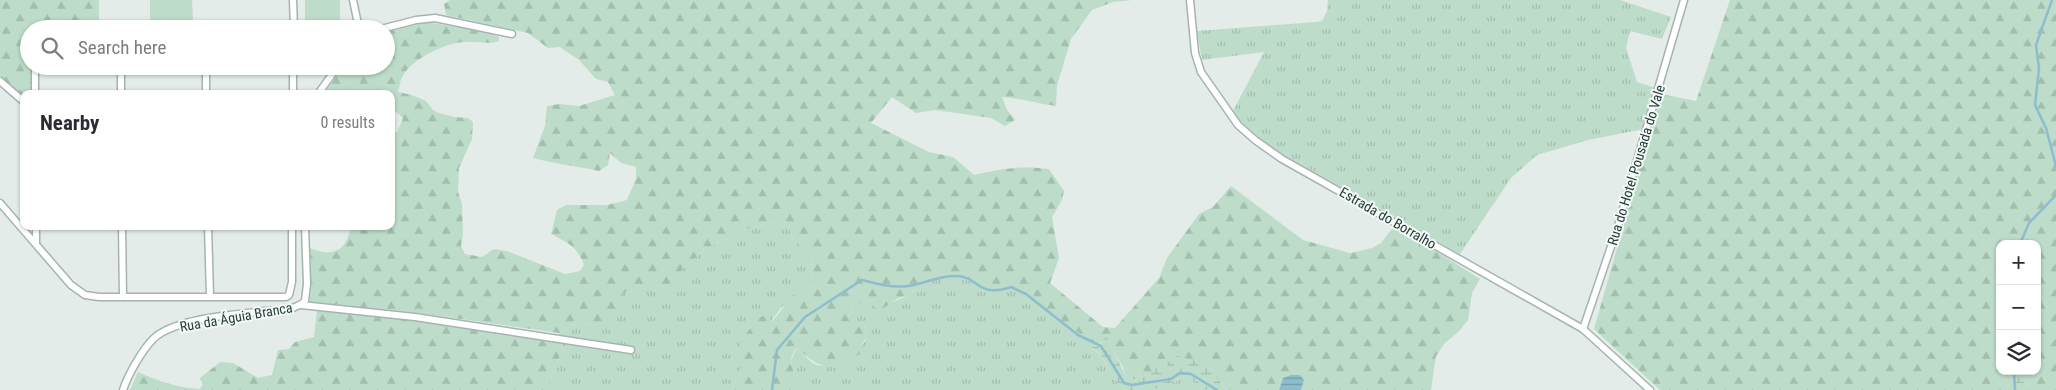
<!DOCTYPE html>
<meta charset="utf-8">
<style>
:root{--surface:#fff;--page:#f7f7f7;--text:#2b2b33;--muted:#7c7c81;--line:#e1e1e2}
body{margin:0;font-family:"Roboto Condensed",sans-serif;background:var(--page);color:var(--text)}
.controls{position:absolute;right:15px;bottom:15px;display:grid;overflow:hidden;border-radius:10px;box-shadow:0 1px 4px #0004}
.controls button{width:45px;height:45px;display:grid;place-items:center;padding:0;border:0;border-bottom:1px solid var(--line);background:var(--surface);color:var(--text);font:25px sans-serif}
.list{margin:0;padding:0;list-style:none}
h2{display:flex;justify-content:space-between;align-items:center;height:65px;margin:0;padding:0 20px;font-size:21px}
h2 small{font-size:16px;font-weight:400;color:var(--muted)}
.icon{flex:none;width:28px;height:28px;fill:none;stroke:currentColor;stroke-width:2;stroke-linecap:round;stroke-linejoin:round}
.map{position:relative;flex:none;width:2056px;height:390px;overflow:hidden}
.search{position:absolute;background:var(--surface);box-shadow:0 1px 4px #0004;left:20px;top:20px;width:375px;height:55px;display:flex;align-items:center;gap:12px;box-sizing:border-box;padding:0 18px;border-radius:28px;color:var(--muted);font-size:19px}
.panel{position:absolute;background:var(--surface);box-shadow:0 1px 4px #0004;left:20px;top:90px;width:375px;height:140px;border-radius:10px}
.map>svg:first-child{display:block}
</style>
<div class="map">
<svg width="2056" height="390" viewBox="0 0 2056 390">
<defs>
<pattern id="grass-tufts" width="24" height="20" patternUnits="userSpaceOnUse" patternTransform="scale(1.25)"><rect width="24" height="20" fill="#bddcc9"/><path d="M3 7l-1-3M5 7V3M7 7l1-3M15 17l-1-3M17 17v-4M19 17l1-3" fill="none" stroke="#a2bead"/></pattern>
<pattern id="forest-firs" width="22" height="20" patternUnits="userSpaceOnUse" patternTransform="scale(1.25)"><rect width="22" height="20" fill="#bddcc9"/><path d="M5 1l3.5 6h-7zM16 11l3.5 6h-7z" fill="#a2bead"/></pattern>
<pattern id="wetland-marsh" width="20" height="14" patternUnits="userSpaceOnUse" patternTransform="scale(1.25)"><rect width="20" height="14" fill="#bddcc9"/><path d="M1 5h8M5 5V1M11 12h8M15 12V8" fill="none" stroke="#a2bead"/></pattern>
<pattern id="water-rules" width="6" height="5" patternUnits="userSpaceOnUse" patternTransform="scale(1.25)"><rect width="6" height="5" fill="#8ebdce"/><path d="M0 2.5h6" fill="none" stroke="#749ba8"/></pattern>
</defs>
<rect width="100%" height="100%" fill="#e3ece9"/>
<g fill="url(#grass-tufts)">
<polygon points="1328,0 1620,0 1671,17 1662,39 1630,31 1626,48 1637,82 1656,88 1644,129 1588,140 1537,155 1511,178 1460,254 1274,149 1252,133 1232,113 1264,52 1202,60 1197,31 1316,22 1322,21 1327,11"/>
<polygon points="779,221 784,221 790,229 793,240 811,252 813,286 807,287 781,308 771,321 758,318 751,330 743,338 743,364 732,390 546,390 563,349 559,333 576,324 594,325 619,311 619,300 625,292 671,284 681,271 703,251 717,243 734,237 743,230"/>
<path d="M954 276C981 281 981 298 1011 287 1043 302 1066 328 1097 344L1091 349C1109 356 1109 380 1126 390H796V378L790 361C794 357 793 352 798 348 803 353 808 361 815 364 834 372 854 355 865 341L867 337 865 325 849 318 852 306 857 301C876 310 891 304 908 295 914 293 917 286 923 283 931 278 945 278 954 276Z"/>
<polygon points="1182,379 1189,379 1207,390 1153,390"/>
</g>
<g fill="url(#forest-firs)">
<polygon points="0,0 99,0 99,29 29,29 29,66 33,66 31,94 24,94 24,97 15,92 0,75"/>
<path d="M450 0H1132L1113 2 1092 10 1071 39 1057 85 1056 106C1038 104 1021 98 1002 97L1007 110 1015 120 1005 126 991 118 935 110 916 113 892 97 871 123 929 152 953 157 974 175C999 169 1023 165 1049 169L1064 191 1062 200 1052 217 1059 258 1050 283 1103 327 1115 328 1159 278 1167 258 1199 214 1213 207 1231 186 1303 240 1350 253 1372 248 1381 243 1395 225 1480 279 1472 293 1468 320 1459 331 1445 343 1436 356 1431 390H1301L1304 380 1283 378 1279 390H1226L1206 364 1170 363 1148 375 1139 377 1138 380 1126 377 1123 367 1111 348 1112 345 1104 342 1097 344C1066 328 1043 302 1011 287L999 291H986L967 278 954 276 923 282 909 295 899 298 882 309H877L872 305H865L857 302 852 306 849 317 865 325 867 337 861 345 864 351C856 358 846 358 839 366 820 370 810 359 797 348L794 351 790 361 796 378V390H732L743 364C730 345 749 334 758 317L766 316 772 321C787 307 789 289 813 286L811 252 793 240 790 229 784 221H779L743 230 734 237 717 243 703 251 681 271 672 284 625 292 619 300V311L611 323 594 325 576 324 559 333 412 312 309 302 311 293 310 248C332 258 347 251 351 226H391V135L397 132 403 118 395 111 391 112V94H324L343 66H386V31L428 22 489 33 499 37V41C488 45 477 41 465 42 444 43 412 59 402 77 400 81 399 88 398 92L412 95 426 101 433 110 439 113 454 117 468 118 473 122 472 139 459 168 458 192 462 204 463 234 461 246 465 254 482 257 494 249 507 251 565 274 580 271 584 265C577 246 568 243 551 234L557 210 566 205H607L627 200 636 179V167L621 163 610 153 608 165 599 171C577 166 555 164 533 158L545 126 547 106 559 104 579 106 615 95 608 82 596 79 579 60 560 47 548 48 528 33 446 15 444 4Z"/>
<polygon points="1730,0 2056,0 2056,390 2028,390 2026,371 2037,371 2037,244 2000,244 2000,371 2013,371 2007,390 1660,390 1594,329 1661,94 1696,101"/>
<path d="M317 311 341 312 449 325 562 343 563 349 546 390H130L138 372C158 381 178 388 200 389L203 384 200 378 220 362 233 363 258 378 272 375 278 350 289 349 295 342 314 337Z"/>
</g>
<g fill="url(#wetland-marsh)">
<path d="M1105 337 1111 341C1112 354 1122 365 1126 377L1138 380 1139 377 1148 375 1158 364 1166 366 1174 355 1206 364 1226 390H1207L1189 379H1182L1153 390H1126C1109 380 1109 356 1091 348L1104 342Z"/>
<polygon points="2013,371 2026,371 2028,390 2007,390"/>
</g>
<g fill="#bddcc9">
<polygon points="150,0 192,0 193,21 150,22"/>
<rect x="305" y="0" width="35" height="29"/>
</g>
<polygon fill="url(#water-rules)" points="1291,375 1300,375 1304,380 1301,390 1279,390 1283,378"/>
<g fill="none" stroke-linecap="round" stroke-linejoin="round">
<g stroke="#8ebdce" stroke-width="2.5">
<polyline points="2052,0 2036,45 2039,68 2035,105 2046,128 2056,166"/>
<polyline points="2020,244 2029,223 2056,195"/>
<polyline points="2014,371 2015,390"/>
<path d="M772 390 777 350 805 317 862 280C877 284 893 288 908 286 923 284 939 276 954 276 979 275 976 299 1011 287L1026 294 1078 335 1101 346 1124 383 1132 385 1171 379 1180 373 1191 374 1217 390"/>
</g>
<defs>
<g id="street">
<polyline points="293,0 294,29"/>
<polyline points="353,0 359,29"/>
<polyline points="1190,0 1195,53 1201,72 1238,125 1255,140 1282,159 1583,329 1650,390"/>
<polyline points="381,29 416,20 435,18 512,34"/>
<polyline points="121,66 121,94"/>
<polyline points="206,66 206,94"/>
<polyline points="0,81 24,102"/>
<polyline points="35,94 35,66"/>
<polyline points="293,94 293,66"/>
<polyline points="318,94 338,66"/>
<polyline points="0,203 71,285 85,295 99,297 286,297 289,295 292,282 292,226"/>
<polyline points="36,226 36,243"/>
<polyline points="122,226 123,297"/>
<polyline points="208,226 210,296"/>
<polyline points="301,305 415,317 631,350"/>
<polyline points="1583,329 1617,229 1684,0"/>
<path d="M123 390C128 375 146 341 161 333 186 318 236 314 265 311 279 310 294 311 305 301L307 284 305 226"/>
</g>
</defs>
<use href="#street" stroke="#a6b4b1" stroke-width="9"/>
<use href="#street" stroke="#fff" stroke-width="6"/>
</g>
<g text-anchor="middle" stroke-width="4" stroke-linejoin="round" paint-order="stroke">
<g font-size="14" fill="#243c39" stroke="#f3f9f7">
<text transform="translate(1636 165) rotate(-73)" y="5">Rua do Hotel Pousada do Vale</text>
<text transform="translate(1388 218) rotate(30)" y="5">Estrada do Borralho</text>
<text transform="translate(236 317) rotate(-10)" y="5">Rua da Águia Branca</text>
</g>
</g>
</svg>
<div class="controls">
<button>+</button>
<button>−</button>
<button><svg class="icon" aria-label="layers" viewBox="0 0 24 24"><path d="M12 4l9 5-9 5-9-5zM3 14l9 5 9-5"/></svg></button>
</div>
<div class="search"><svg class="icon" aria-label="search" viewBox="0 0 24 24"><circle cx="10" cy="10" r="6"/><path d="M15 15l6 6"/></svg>Search here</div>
<section class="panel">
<h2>Nearby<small>0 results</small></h2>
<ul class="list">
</ul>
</section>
</div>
